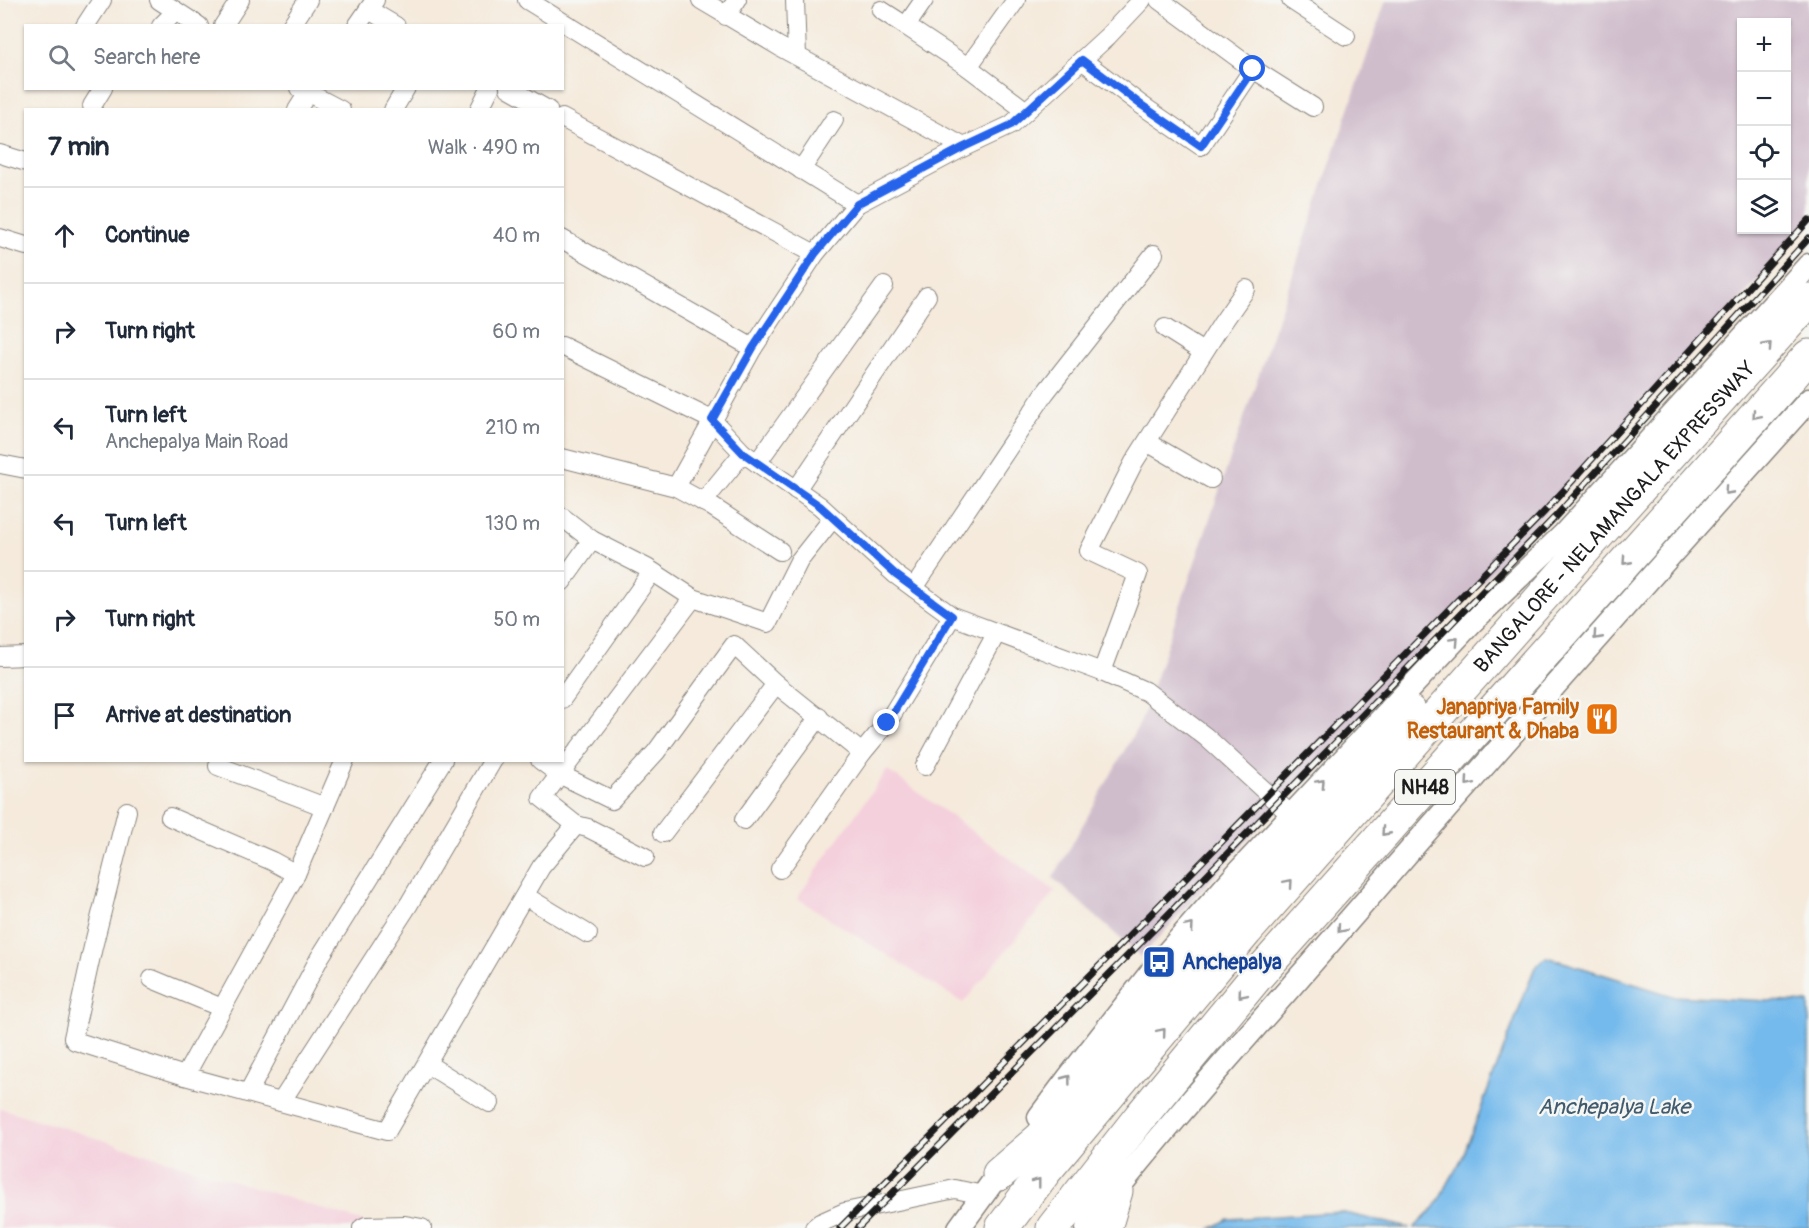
<!DOCTYPE html>
<meta charset="utf-8">
<style>
:root{--surface:#fff;--page:#f2f2f3;--text:#1f2937;--muted:#747a83;--line:#e0e1e3}
body{margin:0;font-family:Pangolin,sans-serif;background:var(--page);color:var(--text)}
.controls{position:absolute;right:18px;top:18px;display:grid;overflow:hidden;border-radius:0px;box-shadow:0 2px 4px #0004}
.controls button{width:54px;height:54px;display:grid;place-items:center;padding:0;border:0;border-bottom:2px solid var(--line);background:var(--surface);color:var(--text);font:30px sans-serif}
.stop{position:absolute;width:18px;height:18px;margin:-14px;border:4px solid #2563eb;border-radius:50%;background:#fff}
.stop.end{background:#2563eb;border-color:#fff;box-shadow:0 2px 6px #0008}
.list{margin:0;padding:0;list-style:none}
h2{display:flex;justify-content:space-between;align-items:center;height:78px;margin:0;padding:0 24px;font-size:26px}
h2 small{font-size:20px;font-weight:400;color:var(--muted)}
.list li{display:grid;grid-template-columns:39px 1fr auto;gap:18px;align-items:center;box-sizing:border-box;height:96px;padding:0 24px;border-top:2px solid var(--line)}
.list b{display:block;font-size:22px;white-space:nowrap}
.list p{margin:0;font-size:20px;white-space:nowrap;color:var(--muted)}
.list em{font-size:20px;font-style:normal;color:var(--muted)}
.icon{flex:none;width:33px;height:33px;fill:none;stroke:currentColor;stroke-width:2;stroke-linecap:round;stroke-linejoin:round}
.map{position:relative;flex:none;width:1809px;height:1228px;overflow:hidden}
.search{position:absolute;background:var(--surface);box-shadow:0 2px 4px #0004;left:24px;top:24px;width:540px;height:66px;display:flex;align-items:center;gap:15px;box-sizing:border-box;padding:0 21px;border-radius:0px;color:var(--muted);font-size:22px}
.panel{position:absolute;background:var(--surface);box-shadow:0 2px 4px #0004;left:24px;top:108px;width:540px;height:654px;border-radius:0px}
.map>svg:first-child{display:block}
</style>
<div class="map">
<svg width="1809" height="1228" viewBox="0 0 1809 1228">
<rect width="100%" height="100%" fill="#f6f6f2"/>
<filter id="ink" filterUnits="userSpaceOnUse"><feTurbulence type="fractalNoise" baseFrequency=".0167" numOctaves="2"/><feDisplacementMap in="SourceGraphic" scale="12" xChannelSelector="R" yChannelSelector="G"/><feConvolveMatrix kernelMatrix="1 2 1 2 8 2 1 2 1" color-interpolation-filters="sRGB"/></filter>
<filter id="wash" filterUnits="userSpaceOnUse"><feTurbulence type="fractalNoise" baseFrequency=".008" numOctaves="4" result="noise"/><feDisplacementMap in="SourceGraphic" scale="24" xChannelSelector="R" yChannelSelector="G"/><feGaussianBlur stdDeviation="1.35" result="paint"/><feColorMatrix in="noise" values="0 0 0 0 0 0 0 0 0 0 0 0 0 0 0 0 0 1.4 0 .05"/><feComposite in="paint" operator="in"/></filter>
<g filter="url(#wash)">
<rect width="100%" height="100%" fill="#f5eadb"/>
<g fill="#f4cfdc">
<polygon points="887,770 1055,891 963,1003 797,898"/>
<polygon points="0,1108 384,1228 0,1228"/>
</g>
<path fill="#d0bdcc" fill-rule="evenodd" d="M1386 0H1809V224L1141 957 1053 878 1141 721ZM1742 22H1786V230H1742Z"/>
<g fill="#75baec" stroke="#486b84" stroke-width="1.5">
<polygon points="1547,957 1673,996 1809,1003 1809,1228 1414,1228 1435,1207 1462,1158 1535,967"/>
<polygon points="1340,1212 1410,1228 1212,1228 1228,1219"/>
</g>
</g>
<g filter="url(#ink)">
<g fill="none" stroke-linecap="round" stroke-linejoin="round">
<defs>
<g id="minor">
<polyline points="159,0 199,26"/>
<polyline points="527,0 857,204"/>
<polyline points="701,0 780,47 964,147"/>
<polyline points="795,0 797,56"/>
<polyline points="924,0 906,26 968,67 1016,0"/>
<polyline points="1159,0 1253,69 1313,107"/>
<polyline points="1291,0 1346,36"/>
<polyline points="369,10 396,26"/>
<polyline points="881,10 906,26"/>
<polyline points="726,16 737,0"/>
<polyline points="85,26 102,0"/>
<polyline points="161,26 176,11"/>
<polyline points="223,26 240,0"/>
<polyline points="291,26 308,0"/>
<polyline points="357,26 375,0"/>
<polyline points="1082,60 1140,104 1201,146 1253,69"/>
<polyline points="968,67 1026,111"/>
<polyline points="299,88 341,110"/>
<polyline points="509,88 548,110"/>
<polyline points="92,106 103,88"/>
<polyline points="297,110 311,88"/>
<polyline points="393,110 406,88"/>
<polyline points="479,110 490,88"/>
<polyline points="562,118 815,254"/>
<polyline points="0,154 26,162"/>
<polyline points="801,170 834,120"/>
<polyline points="0,238 26,246"/>
<polyline points="562,239 753,348"/>
<polyline points="1165,328 1203,352"/>
<polyline points="562,346 712,420 743,453 820,506 896,575 952,616 1102,672 1147,692 1206,737 1291,815"/>
<polyline points="1147,442 1211,479"/>
<polyline points="562,458 676,487 753,348 815,254 857,204 964,147 1011,125 1108,36 1142,0"/>
<polyline points="757,463 884,286"/>
<polyline points="0,464 26,469"/>
<polyline points="676,487 711,506 780,551"/>
<polyline points="796,490 927,296"/>
<polyline points="703,502 743,453"/>
<polyline points="562,517 592,540 647,568 693,598 768,623 799,561 833,518"/>
<polyline points="562,582 592,540"/>
<polyline points="914,588 1045,393 1154,254"/>
<polyline points="0,657 26,656"/>
<polyline points="1102,672 1138,574 1089,551 1134,462 1221,325 1246,289"/>
<polyline points="562,699 652,572"/>
<polyline points="345,760 296,874 185,1076 387,1131 541,867 576,825"/>
<polyline points="540,760 559,774 612,800 656,752 734,645 776,684 862,753"/>
<polyline points="218,766 325,807"/>
<polyline points="925,766 996,634"/>
<polyline points="127,811 93,947 73,1038 75,1041 185,1076"/>
<polyline points="170,817 272,861 296,874"/>
<polyline points="744,820 819,717"/>
<polyline points="663,833 776,684"/>
<polyline points="645,857 588,828 576,825 542,798 693,598"/>
<polyline points="780,869 862,753 887,723 952,616"/>
<polyline points="525,896 588,934"/>
<polyline points="152,979 222,1008"/>
<polyline points="427,1064 490,1103"/>
<polyline points="248,1093 320,957 443,760"/>
<polyline points="281,1102 409,904 493,760"/>
<polyline points="362,1228 366,1226 405,1225 422,1228"/>
<polyline points="814,1228 820,1223 845,1212 955,1189 983,1195"/>
</g>
<g id="tertiary">
<polyline points="1039,1117 1069,1077 1159,962 1239,871 1472,622 1564,534 1809,265"/>
<polyline points="959,1228 1008,1161"/>
<path d="M1087 1228C1165 1126 1253 1031 1337 934 1493 755 1650 577 1809 400"/>
</g>
<g id="motorway">
<polyline points="999,1174 1041,1138 1176,975 1410,712"/>
<path id="s1" d="M1002 1228 1045 1171 1246 931 1575 560 1809 300"/>
<polyline points="1053,1228 1141,1116 1256,977 1809,356"/>
<polyline points="1105,1228 1116,1191"/>
</g>
</defs>
<use href="#minor" stroke="#88837c" stroke-width="20"/>
<use href="#tertiary" stroke="#88837c" stroke-width="25"/>
<use href="#motorway" stroke="#88837c" stroke-width="35"/>
<use href="#minor" stroke="#fff" stroke-width="18"/>
<use href="#tertiary" stroke="#fff" stroke-width="22"/>
<use href="#motorway" stroke="#fff" stroke-width="33"/>
<defs>
<g id="rail">
<polyline points="840,1228 1146,919 1545,511 1809,220"/>
<polyline points="858,1228 1156,927 1555,517 1809,238"/>
</g>
</defs>
<use href="#rail" stroke="#1c1c1c" stroke-width="7"/>
<use href="#rail" stroke="#f6f6f2" stroke-width="4.5" stroke-dasharray="14" stroke-linecap="butt"/>
</g>
<defs><path id="oneway-chevron" d="M-2-3.5L2.5 0L-2 3.5" fill="none" stroke-width="1.6" stroke-linecap="round" stroke-linejoin="round" transform="scale(1.5)"/></defs>
<g stroke="#999">
<use href="#oneway-chevron" transform="translate(1768 346) rotate(-48)"/>
<use href="#oneway-chevron" transform="translate(1756 415) rotate(131)"/>
<use href="#oneway-chevron" transform="translate(1728 491) rotate(132)"/>
<use href="#oneway-chevron" transform="translate(1626 561) rotate(132)"/>
<use href="#oneway-chevron" transform="translate(1597 636) rotate(132)"/>
<use href="#oneway-chevron" transform="translate(1455 641) rotate(-47)"/>
<use href="#oneway-chevron" transform="translate(1469 782) rotate(131)"/>
<use href="#oneway-chevron" transform="translate(1321 783) rotate(-47)"/>
<use href="#oneway-chevron" transform="translate(1385 832) rotate(132)"/>
<use href="#oneway-chevron" transform="translate(1289 883) rotate(-49)"/>
<use href="#oneway-chevron" transform="translate(1190 927) rotate(-49)"/>
<use href="#oneway-chevron" transform="translate(1341 929) rotate(131)"/>
<use href="#oneway-chevron" transform="translate(1242 994) rotate(130)"/>
<use href="#oneway-chevron" transform="translate(1162 1032) rotate(-50)"/>
<use href="#oneway-chevron" transform="translate(1067 1079) rotate(-53)"/>
<use href="#oneway-chevron" transform="translate(1037 1182) rotate(-52)"/>
</g>
</g>
<g fill="none" stroke-linecap="round" stroke-linejoin="round" filter="url(#ink)">
<polyline stroke="#2563eb" stroke-width="8" points="887,723 952,616 896,575 820,506 743,453 712,420 753,348 815,254 857,204 964,147 1011,125 1082,60 1140,104 1201,146 1253,69"/>
</g>
<defs>
<symbol id="restaurant-square" viewBox="-11 -11 22 22"><rect x="-9" y="-9" width="18" height="18" rx="4" fill="#e8710a" stroke="#f6f6f2"/><path d="M-5-6h1v4h1v-4h1v4h1v-4h1v5L-1.5 .5V6h-2V.5L-5-1ZM5-6V6H3V1.5H1.5Q1.5-4 5-6Z" fill="#fff"/></symbol>
<symbol id="bus-square" viewBox="-11 -11 22 22"><rect x="-9" y="-9" width="18" height="18" rx="4" fill="#1a4fb4" stroke="#f6f6f2"/><path d="M-5-6H5V4H4V6H2V4H-2V6H-4V4H-5ZM-3.5-4V0h7V-4ZM-3.5 1.2v1.5H-2V1.2ZM2 1.2v1.5H3.5V1.2Z" fill="#fff"/></symbol>
</defs>
<g fill-rule="evenodd">
<use href="#restaurant-square" x="1583" y="700" width="38" height="38"/>
<use href="#bus-square" x="1140" y="943" width="38" height="38"/>
</g>
<g text-anchor="middle" stroke-width="5" stroke-linejoin="round" paint-order="stroke">
<rect fill="#f6f6f2" stroke="#5d5d5c" stroke-width="1.5" x="1395" y="770" width="60" height="34" rx="4.5"/>
<g font-size="20" font-weight="bold" fill="#1c1c1c">
<text x="1425" y="794">NH48</text>
</g>
<g font-size="21" fill="#1c1c1c" stroke="#f6f6f2">
<text dy="7" stroke="none"><textPath href="#s1" startOffset="939">BANGALORE - NELAMANGALA EXPRESSWAY</textPath></text>
</g>
<g font-size="21" font-weight="bold" fill="#c56008" stroke="#f6f6f2" text-anchor="end">
<text x="1579" y="714">Janapriya Family<tspan x="1579" dy="24">Restaurant &amp; Dhaba</tspan></text>
</g>
<g font-size="21" font-weight="bold" fill="#164399" stroke="#f6f6f2" text-anchor="start">
<text x="1182" y="969">Anchepalya</text>
</g>
<g font-size="22" font-style="italic" fill="#405b6f" stroke="#f6f6f2">
<text x="1614" y="1114">Anchepalya Lake</text>
</g>
</g>
</svg>
<div class="controls">
<button>+</button>
<button>−</button>
<button><svg class="icon" aria-label="locate" viewBox="0 0 24 24"><circle cx="12" cy="12" r="6"/><path d="M12 2v4M12 18v4M2 12h4M18 12h4"/></svg></button>
<button><svg class="icon" aria-label="layers" viewBox="0 0 24 24"><path d="M12 4l9 5-9 5-9-5zM3 14l9 5 9-5"/></svg></button>
</div>
<div class="stop" style="left:1253px;top:69px"></div>
<div class="stop end" style="left:887px;top:723px"></div>
<div class="search"><svg class="icon" aria-label="search" viewBox="0 0 24 24"><circle cx="10" cy="10" r="6"/><path d="M15 15l6 6"/></svg>Search here</div>
<section class="panel">
<h2>7 min<small>Walk · 490 m</small></h2>
<ul class="list">
<li><svg class="icon" aria-label="ahead" viewBox="0 0 24 24"><path d="M12 20V5M6 11l6-6 6 6"/></svg><div><b>Continue</b></div><em>40 m</em></li>
<li><svg class="icon" aria-label="right" viewBox="0 0 24 24"><path d="M7 20v-9h11M14 6l5 5-5 5"/></svg><div><b>Turn right</b></div><em>60 m</em></li>
<li><svg class="icon" aria-label="left" viewBox="0 0 24 24"><path d="M17 20v-9H6M10 6l-5 5 5 5"/></svg><div><b>Turn left</b><p>Anchepalya Main Road</p></div><em>210 m</em></li>
<li><svg class="icon" aria-label="left" viewBox="0 0 24 24"><path d="M17 20v-9H6M10 6l-5 5 5 5"/></svg><div><b>Turn left</b></div><em>130 m</em></li>
<li><svg class="icon" aria-label="right" viewBox="0 0 24 24"><path d="M7 20v-9h11M14 6l5 5-5 5"/></svg><div><b>Turn right</b></div><em>50 m</em></li>
<li><svg class="icon" aria-label="arrive" viewBox="0 0 24 24"><path d="M6 21V4h12l-3 4 3 4H6"/></svg><div><b>Arrive at destination</b></div></li>
</ul>
</section>
</div>
